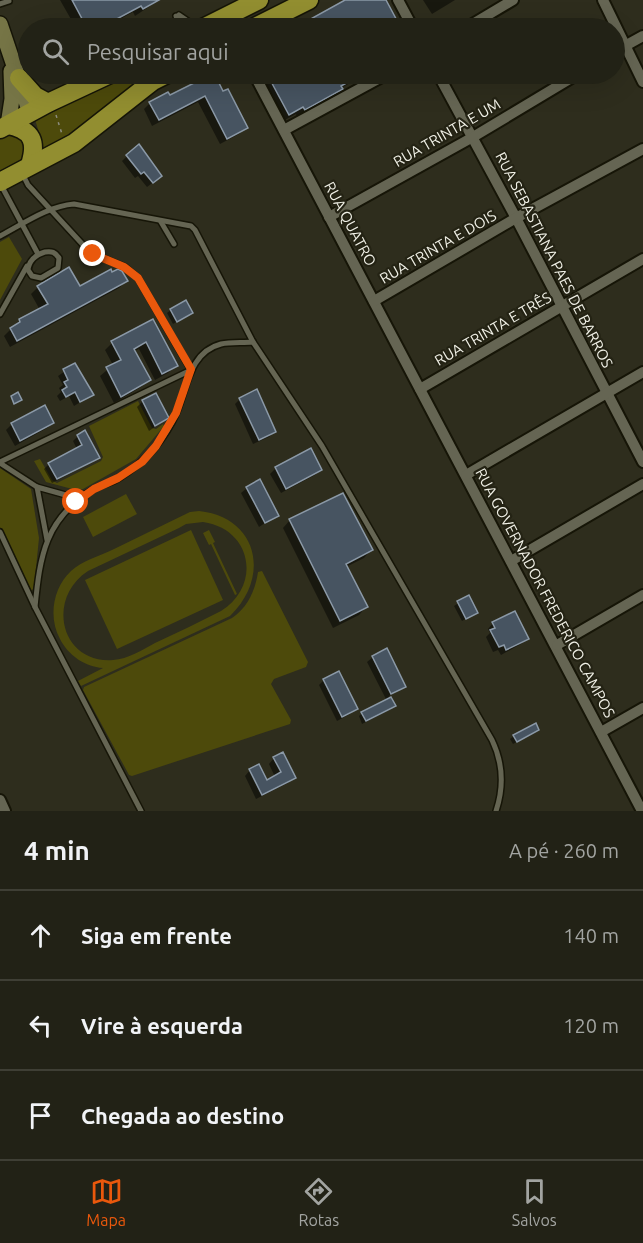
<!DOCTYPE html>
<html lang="pt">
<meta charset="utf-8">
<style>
:root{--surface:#222216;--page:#2e2f23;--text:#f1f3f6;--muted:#a2a4a1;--line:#3f3f35;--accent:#ea580c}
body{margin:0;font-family:Ubuntu,sans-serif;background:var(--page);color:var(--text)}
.stop{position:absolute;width:18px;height:18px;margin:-14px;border:4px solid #ea580c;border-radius:50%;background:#fff}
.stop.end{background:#ea580c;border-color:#fff;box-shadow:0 2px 6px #0008}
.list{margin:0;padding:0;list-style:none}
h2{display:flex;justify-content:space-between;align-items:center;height:78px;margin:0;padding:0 24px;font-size:26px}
h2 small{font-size:20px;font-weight:400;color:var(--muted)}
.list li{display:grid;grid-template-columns:39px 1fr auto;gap:18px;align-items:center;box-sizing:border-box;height:90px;padding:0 24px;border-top:2px solid var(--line)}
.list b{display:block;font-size:22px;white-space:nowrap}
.list em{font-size:20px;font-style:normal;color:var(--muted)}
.icon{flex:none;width:33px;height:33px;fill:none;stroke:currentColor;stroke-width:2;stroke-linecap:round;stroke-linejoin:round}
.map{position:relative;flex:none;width:643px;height:811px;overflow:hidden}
.search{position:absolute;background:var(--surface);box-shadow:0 6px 24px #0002;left:18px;right:18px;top:18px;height:66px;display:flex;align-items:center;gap:15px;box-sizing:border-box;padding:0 21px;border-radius:33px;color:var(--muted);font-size:22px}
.sheet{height:348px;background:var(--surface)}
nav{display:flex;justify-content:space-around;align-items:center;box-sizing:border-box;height:84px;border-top:2px solid var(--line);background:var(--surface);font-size:16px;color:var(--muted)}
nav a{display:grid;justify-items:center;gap:3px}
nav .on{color:var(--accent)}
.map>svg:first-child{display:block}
</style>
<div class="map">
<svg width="643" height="811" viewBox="0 0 643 811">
<rect width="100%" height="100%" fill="#2e2d1d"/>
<g fill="#4d4a0b" fill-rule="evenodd">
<polygon points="136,74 151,74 81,129 44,149 33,113 93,87"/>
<polygon points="7,130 26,137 23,158 0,171 0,134"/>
<polygon points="9,237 22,259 0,300 0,242"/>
<polygon points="138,401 152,428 156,429 163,424 164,426 136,459 83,489 76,490 46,482 34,461 40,459 52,480 57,483 101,461 103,457 89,426"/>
<polygon points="0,468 31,489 39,538 34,588 31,591 0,528"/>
<polygon points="126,494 137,514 93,537 83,517"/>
<path d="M199 511C258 517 271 577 230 616L81 686 78 681 103 668C85 667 68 655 60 639 48 617 53 588 71 571 82 561 99 556 112 550 138 537 164 525 190 512ZM203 522C252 529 262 585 221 611 199 622 177 633 155 643 142 650 128 659 113 660 60 664 46 598 88 571L179 528 186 524Z"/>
<polygon points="191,530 223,600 117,649 85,580"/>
<polygon points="209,530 215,542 213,543 237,594 235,595 211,544 209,545 203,533"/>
<path d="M262 571 308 662 306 667 274 679 271 684 291 720 290 724 132 776 129 775 83 690 84 687 232 618C248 607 255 591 258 572Z"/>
</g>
<g fill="#0007">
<polygon points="60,0 159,0 135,16 133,12 104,28 76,28"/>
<polygon points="348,0 384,0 400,28 302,28 308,22"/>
<polygon points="423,0 455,0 432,14"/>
<polygon points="255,74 367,74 341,88 334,97 297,117 296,114 281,122"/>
<polygon points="222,93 246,127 239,134 220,144 198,102 152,126 144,109 150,103 169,97"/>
<polygon points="127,156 155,181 147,187 138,176 135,178 122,161"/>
<polygon points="126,281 119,288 10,347 4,336 20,320 40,310 31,294 38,287 80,288"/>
<polygon points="171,310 191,313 173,324 167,313"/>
<polygon points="153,321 176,365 168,373 155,380 139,349 134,351 149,380 141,387 114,403 100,376 113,365 105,350 112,343"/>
<polygon points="74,365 92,395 74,406 69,396 60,401 57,396 61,392 59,388 63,385 58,376"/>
<polygon points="240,399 274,432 269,437 253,444 235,404"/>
<polygon points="143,401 166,419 149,431 137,407"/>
<polygon points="53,423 47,428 15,446 6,430 12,424"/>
<polygon points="78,436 98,457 93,462 52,483 44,469 49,464 77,449 73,441"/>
<polygon points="276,468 320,470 315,475 281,493 270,474"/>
<polygon points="247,488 277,515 259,527 241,493"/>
<polygon points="290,520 371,550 364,558 346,567 366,607 359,615 333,628 283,528"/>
<polygon points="468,597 476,613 462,621 454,606"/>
<polygon points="493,623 527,639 521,644 501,655 498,650 493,652 486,637 490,633 488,629"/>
<polygon points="373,657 404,686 389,696 394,706 391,709 362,724 359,716 362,713 387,701 367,662"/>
<polygon points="324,680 356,709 350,714 337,721 319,685"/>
<polygon points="538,730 513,744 510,739 514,736"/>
<polygon points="274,758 294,777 288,783 256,799 245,776 250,770 266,782 275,777 269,764"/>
</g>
<g fill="#475461" stroke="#8b99a7" stroke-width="1.5">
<polygon points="72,0 159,0 143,9 141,6 100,28 87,28"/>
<polygon points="345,0 386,0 401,28 311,28 307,21"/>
<polygon points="267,74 363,74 341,86 343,89 305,110 303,107 289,115"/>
<polygon points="210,75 212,79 216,77 223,91 228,89 248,128 227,139 205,96 159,120 149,102 168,92 170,95"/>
<polygon points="139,144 162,176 153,183 144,172 141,174 126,155"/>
<polygon points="69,267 80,286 111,269 112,272 118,269 122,271 128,281 17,341 10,328 20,322 19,319 48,304 37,286"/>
<polygon points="186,300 193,313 177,322 170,309"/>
<polygon points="153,319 178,366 162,374 146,342 134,349 151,380 121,397 106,367 121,360 111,341"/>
<polygon points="75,363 94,395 80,402 75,392 66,397 62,390 67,387 64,382 68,380 63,369"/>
<polygon points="257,389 276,432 259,440 239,398"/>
<polygon points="18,392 22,400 14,404 11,396"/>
<polygon points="156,393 169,418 155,426 142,400"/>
<polygon points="45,405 54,423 20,441 11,423"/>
<polygon points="85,430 100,458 57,479 48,463 82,445 77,435"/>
<polygon points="311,448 322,470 286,489 275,467"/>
<polygon points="260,479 279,516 265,523 246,487"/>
<polygon points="343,493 373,550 346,564 368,607 340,621 289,519"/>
<polygon points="469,595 478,613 466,619 457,601"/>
<polygon points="515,611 529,639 506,650 504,645 499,647 490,630 495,628 492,622"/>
<polygon points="387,648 406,687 391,694 372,656"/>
<polygon points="339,671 358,709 342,717 323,679"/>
<polygon points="391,697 396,706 366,721 361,712"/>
<polygon points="536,723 539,730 517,742 513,735"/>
<polygon points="283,752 296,778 262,795 249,769 259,764 267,780 281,772 273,757"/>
</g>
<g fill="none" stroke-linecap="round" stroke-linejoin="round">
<defs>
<g id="service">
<polyline points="0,4 9,1"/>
<polyline points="179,15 198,28"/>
<polyline points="176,16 180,28"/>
<polyline points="1,185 38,254"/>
<polyline points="161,222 174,244"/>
<path d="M0 236C23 224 48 206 74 204L191 226 195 230 253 342 322 446 492 740C503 763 504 787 496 811"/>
<path d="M45 252C52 251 55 252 59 258L58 268 41 278 32 276 28 270C29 260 35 255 45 252Z"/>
<polyline points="0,314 27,266"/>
<polyline points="0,462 191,370 138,278 125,267 93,254 85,247 28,185 23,175"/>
<polyline points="0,463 37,487"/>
<polyline points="0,532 35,607 141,811"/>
<polyline points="47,540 37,487 80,499"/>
<path d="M35 607C40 556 45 518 94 489 101 485 111 483 119 478 132 470 144 460 154 449 162 439 171 426 176 414 187 389 189 352 221 344 231 342 242 343 253 342"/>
</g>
<g id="minor">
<polyline points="398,0 413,28"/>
<polyline points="603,0 643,82"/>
<polyline points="466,28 513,0"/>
<polyline points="614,52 643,36"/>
<polyline points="254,74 642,811"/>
<polyline points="438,74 516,218 643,462"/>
<polyline points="284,130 387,74"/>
<polyline points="329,217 473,137 578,74"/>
<polyline points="374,301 516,218 643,149"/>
<polyline points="420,389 643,259"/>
<polyline points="466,475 643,372"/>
<polyline points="511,561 643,484"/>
<polyline points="557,645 643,595"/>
<polyline points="601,732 643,708"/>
<polyline points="0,800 5,811"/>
</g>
<g id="secondary">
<polyline points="0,24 30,113"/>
<polyline points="8,125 12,99 11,71"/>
</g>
<g id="trunk">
<polyline points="203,28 259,0"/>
<polyline points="253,28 309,0"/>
<polyline points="19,78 35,96 48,103"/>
<path d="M8 125C33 130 37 142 30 165"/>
<polyline points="0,129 48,103 110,74"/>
<polyline points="0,182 74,143 153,81 167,74"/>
</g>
</defs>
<use href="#service" stroke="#161507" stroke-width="8"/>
<use href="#minor" stroke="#161507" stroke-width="14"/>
<use href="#secondary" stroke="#161507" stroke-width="18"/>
<use href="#trunk" stroke="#161507" stroke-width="21"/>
<polyline stroke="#8c8c7f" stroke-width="1.5" stroke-dasharray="3 4.5" stroke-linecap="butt" points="56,115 62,134"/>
<use href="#service" stroke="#656553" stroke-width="5"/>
<use href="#minor" stroke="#656553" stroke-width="10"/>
<use href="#secondary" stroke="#767546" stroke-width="15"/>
<use href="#trunk" stroke="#928e30" stroke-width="18"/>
</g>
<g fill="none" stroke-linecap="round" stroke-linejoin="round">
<polyline stroke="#ea580c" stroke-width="8" points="76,502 94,489 118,478 142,462 156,446 176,413 191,369 138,278 124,267 93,254"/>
</g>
<g text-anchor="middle" stroke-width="4.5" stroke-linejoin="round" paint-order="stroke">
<g font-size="15" fill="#f1f1e7" stroke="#242314">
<text transform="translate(447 133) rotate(-30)" y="5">RUA TRINTA E UM</text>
<text transform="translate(350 224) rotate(62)" y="5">RUA QUATRO</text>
<text transform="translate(438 247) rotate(-30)" y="5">RUA TRINTA E DOIS</text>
<text transform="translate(554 260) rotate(63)" y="5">RUA SEBASTIANA PAES DE BARROS</text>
<text transform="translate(493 329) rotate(-30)" y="5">RUA TRINTA E TRÊS</text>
<text transform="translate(545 593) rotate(62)" y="5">RUA GOVERNADOR FREDERICO CAMPOS</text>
</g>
</g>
</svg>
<div class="stop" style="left:76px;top:502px"></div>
<div class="stop end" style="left:93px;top:254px"></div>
<div class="search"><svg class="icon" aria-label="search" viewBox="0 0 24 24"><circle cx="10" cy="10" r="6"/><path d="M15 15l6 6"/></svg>Pesquisar aqui</div>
</div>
<section class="sheet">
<h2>4 min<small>A pé · 260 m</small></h2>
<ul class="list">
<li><svg class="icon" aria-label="ahead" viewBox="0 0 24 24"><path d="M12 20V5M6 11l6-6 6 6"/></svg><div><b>Siga em frente</b></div><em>140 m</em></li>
<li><svg class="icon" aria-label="left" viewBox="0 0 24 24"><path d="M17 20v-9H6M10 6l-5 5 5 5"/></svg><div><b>Vire à esquerda</b></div><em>120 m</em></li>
<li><svg class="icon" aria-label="arrive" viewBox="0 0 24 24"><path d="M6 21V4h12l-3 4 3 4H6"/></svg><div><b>Chegada ao destino</b></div></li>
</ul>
</section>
<nav>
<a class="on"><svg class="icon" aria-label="map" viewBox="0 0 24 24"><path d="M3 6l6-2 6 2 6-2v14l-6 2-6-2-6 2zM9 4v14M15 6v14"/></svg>Mapa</a>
<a><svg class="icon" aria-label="directions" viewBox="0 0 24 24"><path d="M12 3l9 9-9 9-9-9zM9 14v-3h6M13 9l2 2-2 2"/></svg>Rotas</a>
<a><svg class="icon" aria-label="saved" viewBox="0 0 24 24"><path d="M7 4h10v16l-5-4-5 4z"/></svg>Salvos</a>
</nav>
